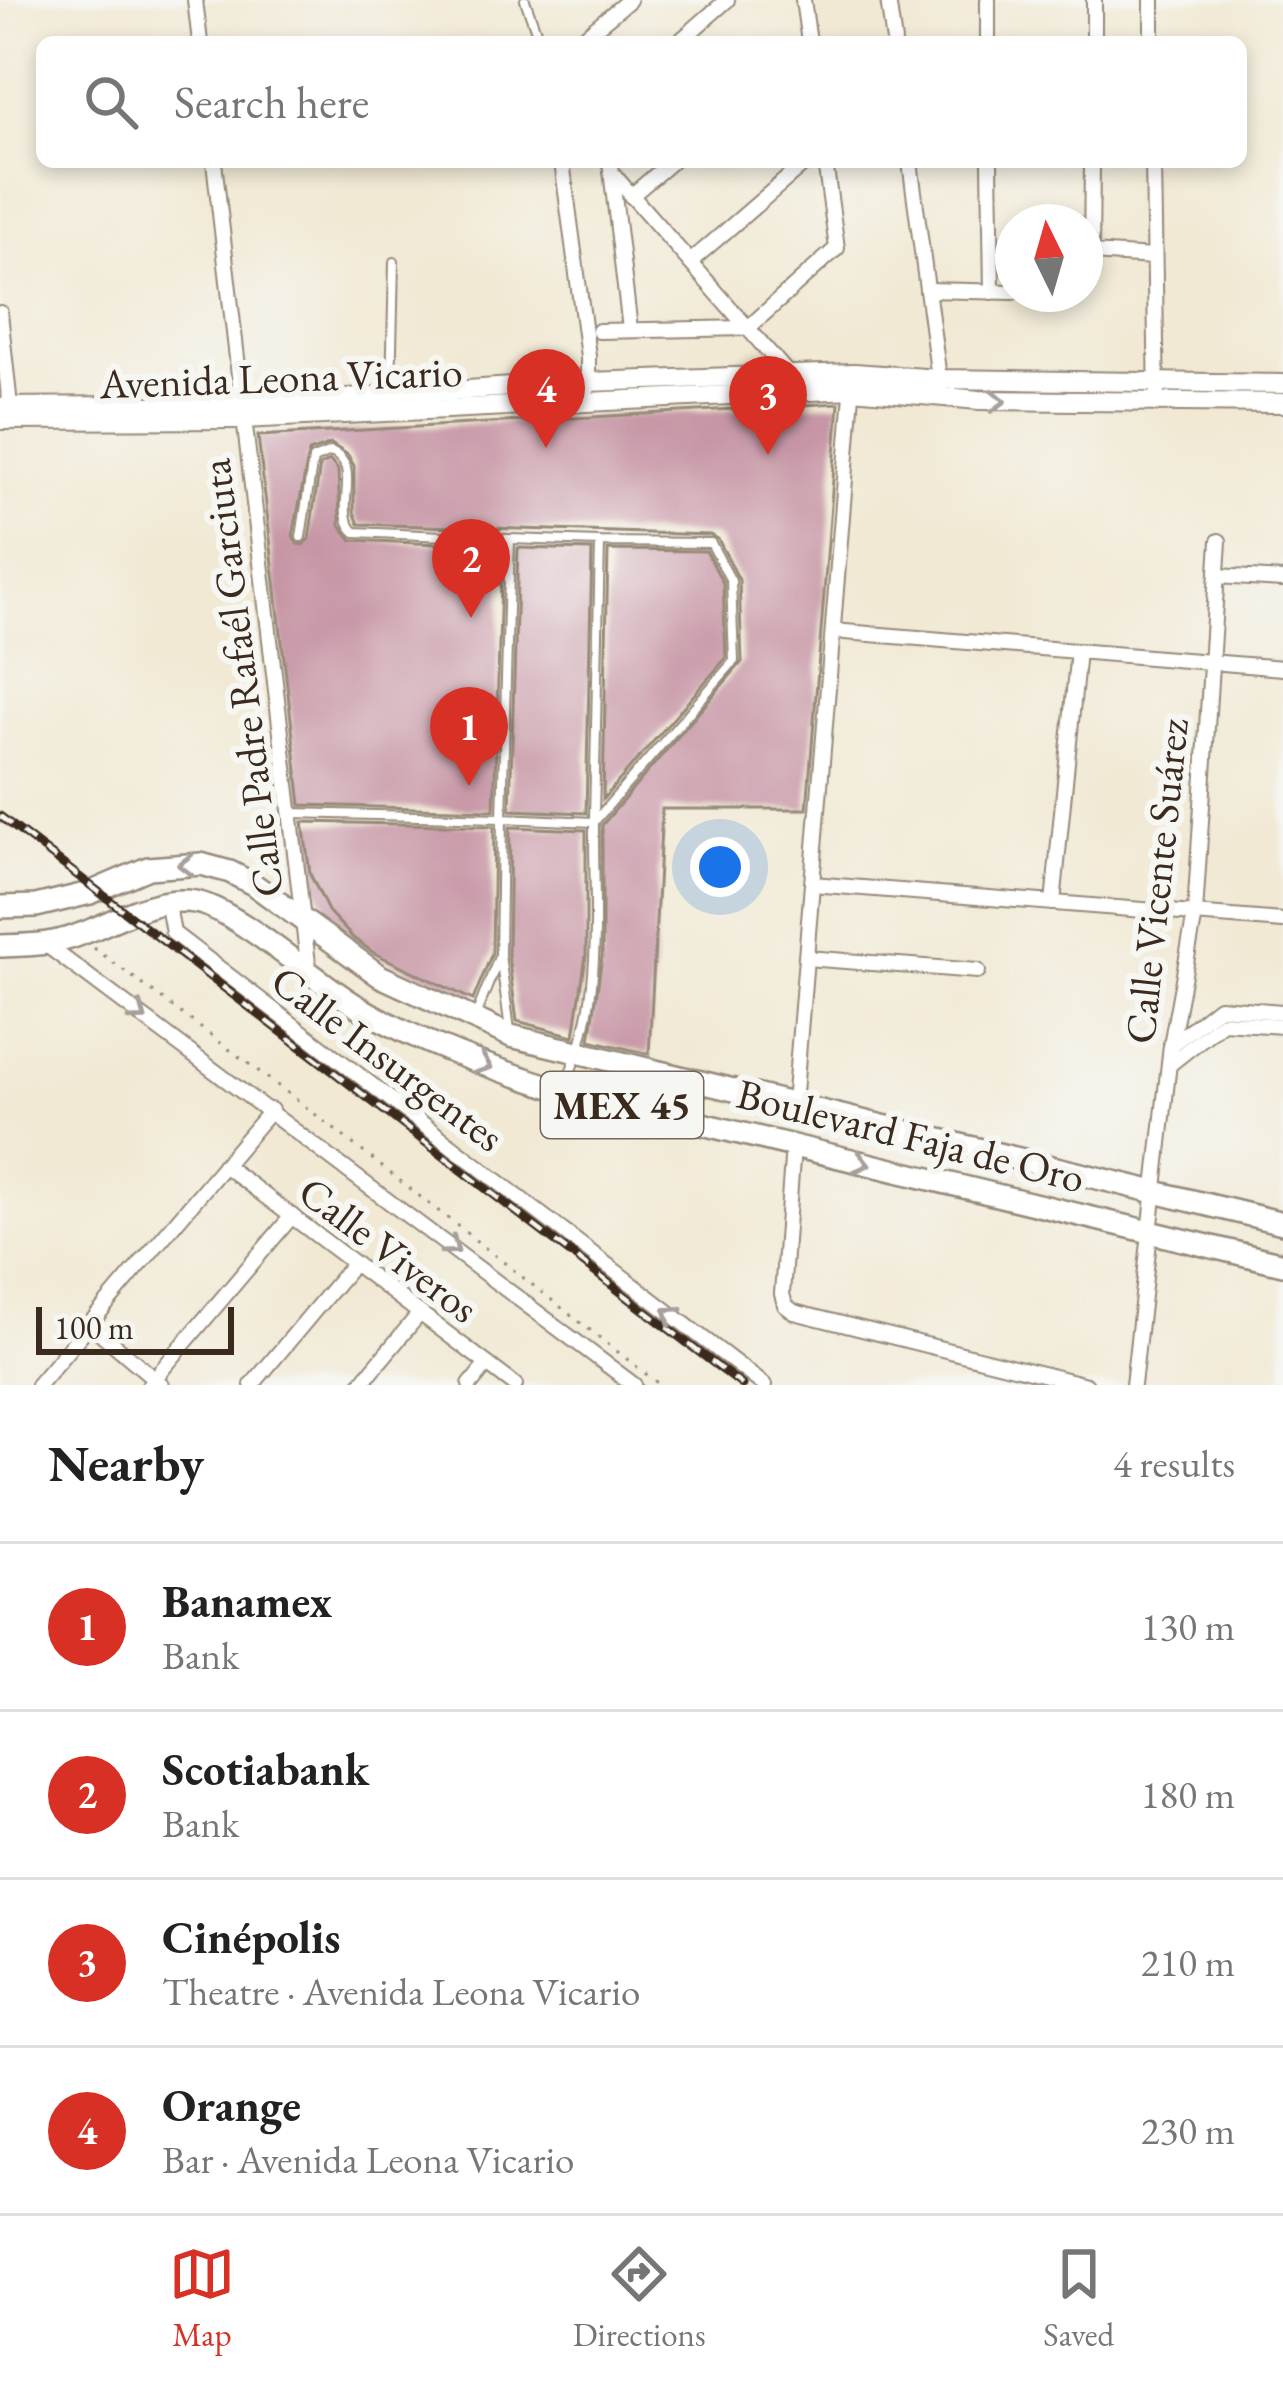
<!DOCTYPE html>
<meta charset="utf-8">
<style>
:root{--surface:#fff;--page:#f6f6f6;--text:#222;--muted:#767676;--line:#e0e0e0;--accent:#d93025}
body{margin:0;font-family:"EB Garamond",serif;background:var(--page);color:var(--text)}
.compass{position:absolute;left:995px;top:204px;width:108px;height:108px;border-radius:50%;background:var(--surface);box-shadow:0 6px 18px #0003;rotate:355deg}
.scale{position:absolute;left:36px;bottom:30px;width:198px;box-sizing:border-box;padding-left:12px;border:6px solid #3b2a1e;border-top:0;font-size:33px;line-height:42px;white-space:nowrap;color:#3b2a1e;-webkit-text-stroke:9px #f6f6f2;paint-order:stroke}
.you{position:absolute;left:720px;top:867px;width:42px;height:42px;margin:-30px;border:9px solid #fff;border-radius:50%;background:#1a73e8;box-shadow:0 0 0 18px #1a73e833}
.badge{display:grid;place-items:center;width:78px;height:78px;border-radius:50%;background:var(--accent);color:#fff;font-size:39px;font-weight:700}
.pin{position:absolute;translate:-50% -99px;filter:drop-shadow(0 3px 6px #0008)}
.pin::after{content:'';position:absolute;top:63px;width:42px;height:36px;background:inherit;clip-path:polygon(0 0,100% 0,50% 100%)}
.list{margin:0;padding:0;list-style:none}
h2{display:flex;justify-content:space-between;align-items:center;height:156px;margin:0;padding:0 48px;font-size:51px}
h2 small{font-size:39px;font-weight:400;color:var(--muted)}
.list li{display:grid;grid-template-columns:78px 1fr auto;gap:36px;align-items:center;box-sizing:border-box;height:168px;padding:0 48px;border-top:3px solid var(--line)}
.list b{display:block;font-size:45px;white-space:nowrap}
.list p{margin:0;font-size:39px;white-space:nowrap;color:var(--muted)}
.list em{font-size:39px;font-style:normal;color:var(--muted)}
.icon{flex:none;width:66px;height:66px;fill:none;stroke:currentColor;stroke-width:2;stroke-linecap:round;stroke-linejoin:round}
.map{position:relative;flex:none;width:1283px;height:1385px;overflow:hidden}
.search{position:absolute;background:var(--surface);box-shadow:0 6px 18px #0003;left:36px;right:36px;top:36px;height:132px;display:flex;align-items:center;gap:30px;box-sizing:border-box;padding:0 42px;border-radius:18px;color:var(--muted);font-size:45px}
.sheet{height:828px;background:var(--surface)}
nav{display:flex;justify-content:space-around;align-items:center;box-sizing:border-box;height:168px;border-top:3px solid var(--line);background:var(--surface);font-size:33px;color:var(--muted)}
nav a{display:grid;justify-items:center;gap:6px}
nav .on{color:var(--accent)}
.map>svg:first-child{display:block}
</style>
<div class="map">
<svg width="1283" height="1385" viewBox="0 0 1283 1385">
<rect width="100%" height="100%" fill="#f6f6f2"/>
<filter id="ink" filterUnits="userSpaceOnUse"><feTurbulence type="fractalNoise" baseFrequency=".00833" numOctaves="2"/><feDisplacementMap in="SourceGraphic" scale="24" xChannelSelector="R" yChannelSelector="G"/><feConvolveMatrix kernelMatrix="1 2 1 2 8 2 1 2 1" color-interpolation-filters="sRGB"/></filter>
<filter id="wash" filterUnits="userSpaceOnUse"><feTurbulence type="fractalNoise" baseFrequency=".004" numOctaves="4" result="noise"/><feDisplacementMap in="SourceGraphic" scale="48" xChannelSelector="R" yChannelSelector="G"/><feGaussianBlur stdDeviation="2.7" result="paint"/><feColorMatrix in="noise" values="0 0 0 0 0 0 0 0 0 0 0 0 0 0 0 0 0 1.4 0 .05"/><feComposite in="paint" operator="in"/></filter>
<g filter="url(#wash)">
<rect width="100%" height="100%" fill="#f1e9d4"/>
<g id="blocks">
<g fill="#c796a6">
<polygon points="839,403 807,809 662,809 649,1054 590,1040 602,957 602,825 742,662 739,580 718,539 711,535 359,524 354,512 354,466 348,455 331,444 309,452 293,536 297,544 303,545 309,539 320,465 330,461 338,470 340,525 352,540 502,547 494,810 301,805 258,436"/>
<polygon points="518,548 592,550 586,813 510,810"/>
<polygon points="608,550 706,551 723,583 726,658 603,799"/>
<polygon points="303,822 494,826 492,953 473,1000 374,953 353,938 328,911 310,874"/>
<polygon points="510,827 586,830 586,956 574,1036 517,1021 508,955"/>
</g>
</g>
</g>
<g filter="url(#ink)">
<use href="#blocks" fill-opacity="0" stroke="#968a79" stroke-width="3"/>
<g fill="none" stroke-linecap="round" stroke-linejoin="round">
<defs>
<g id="service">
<polyline points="525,0 540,42"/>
<polyline points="391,392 394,262"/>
<path d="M301 537 313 459 331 452C365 466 331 511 355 532L510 539"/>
<polyline points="291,813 502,818 500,955 510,1030"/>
<polyline points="476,1015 499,957"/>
<path d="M562 1089C606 1007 593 909 594 818 596 726 598 634 600 542L711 543 731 581 734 661 594 822 502 818 510 539 600 542"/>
</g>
<g id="minor">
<polyline points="195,0 200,42"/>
<polyline points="803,0 809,42"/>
<polyline points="888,0 894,42"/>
<polyline points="988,0 988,42"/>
<polyline points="1152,0 1152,42"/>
<polyline points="578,42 629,0"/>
<polyline points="679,42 727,0"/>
<polyline points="1094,42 1094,0"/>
<polyline points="214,162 309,972"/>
<polyline points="562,162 588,356 588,388"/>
<polyline points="610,162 630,329"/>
<polyline points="910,162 940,386"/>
<polyline points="990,162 992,292"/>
<polyline points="1092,162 1091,253 1154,257"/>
<polyline points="1153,162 1157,404"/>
<polyline points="611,172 789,375"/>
<polyline points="631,196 671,162"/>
<polyline points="690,262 806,162"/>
<polyline points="927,290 1013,292"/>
<polyline points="0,313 11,415"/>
<polyline points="599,331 748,328 837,248 825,162"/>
<polyline points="1217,576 1283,580"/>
<polyline points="833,631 1283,668"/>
<polyline points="812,884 1283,921"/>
<polyline points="176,901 169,911 173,933 764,1385"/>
<polyline points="1053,903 1078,651"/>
<polyline points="45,944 634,1385"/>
<polyline points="806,958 978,971"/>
<polyline points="1171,1045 1219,1007 1283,1012"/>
<polyline points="1170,1064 1223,1022 1283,1026"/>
<polyline points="794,1105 853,381"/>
<polyline points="793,1146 782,1294 785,1305 794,1312 1086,1385"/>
<polyline points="224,1165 515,1385"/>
<polyline points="90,1324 162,1385"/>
<polyline points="38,1385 271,1110"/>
<polyline points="149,1385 292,1216"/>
<polyline points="252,1385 354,1263"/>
<polyline points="360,1385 420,1313"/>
<polyline points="470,1385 487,1364"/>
<polyline points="1133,1385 1171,1045 1195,914 1219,541"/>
</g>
<g id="tertiary">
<polyline points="0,407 242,405 588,382 854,373 939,379 1283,384"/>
<polyline points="0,420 243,419 852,389 979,400 1283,403"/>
</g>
<g id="primary">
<polyline points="0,907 36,906 90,893 148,868 201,864 230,872 253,884 380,976 511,1036 1283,1223"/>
<path d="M0 946C28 945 55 945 81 934 119 920 153 896 195 902 236 909 316 982 357 1006 421 1044 491 1068 561 1090L1283 1264"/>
</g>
</defs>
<use href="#service" stroke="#968a79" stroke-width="12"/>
<use href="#minor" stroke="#968a79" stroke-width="18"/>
<use href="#tertiary" stroke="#968a79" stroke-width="22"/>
<use href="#primary" stroke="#968a79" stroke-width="26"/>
<polyline stroke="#968a79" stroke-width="3" stroke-dasharray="3 9" stroke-linecap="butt" points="94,948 297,1100 660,1385"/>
<use href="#service" stroke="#fff" stroke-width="8"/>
<use href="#minor" stroke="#fff" stroke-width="14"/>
<use href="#tertiary" stroke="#fff" stroke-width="18"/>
<use href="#primary" stroke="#fff" stroke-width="21"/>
<defs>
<polyline id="rail" points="0,816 742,1385"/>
</defs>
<use href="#rail" stroke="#3b2a1e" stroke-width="9"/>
<use href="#rail" stroke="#f6f6f2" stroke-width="4.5" stroke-dasharray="14" stroke-linecap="butt"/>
</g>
<defs><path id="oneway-chevron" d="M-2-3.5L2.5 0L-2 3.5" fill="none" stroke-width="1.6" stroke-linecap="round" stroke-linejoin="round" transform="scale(3)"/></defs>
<g stroke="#a79f9a">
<use href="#oneway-chevron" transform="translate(998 401) rotate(1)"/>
<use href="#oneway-chevron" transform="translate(186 865) rotate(-180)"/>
<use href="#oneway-chevron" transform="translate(139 1014) rotate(36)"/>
<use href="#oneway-chevron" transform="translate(484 1065) rotate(20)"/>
<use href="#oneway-chevron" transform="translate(862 1163) rotate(14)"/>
<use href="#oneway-chevron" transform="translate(452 1247) rotate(37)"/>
<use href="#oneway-chevron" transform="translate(671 1314) rotate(-143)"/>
</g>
</g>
<g text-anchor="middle" stroke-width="12" stroke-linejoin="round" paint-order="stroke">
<rect fill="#f6f6f2" stroke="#73675e" stroke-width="3" x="541" y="1072" width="162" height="66" rx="9"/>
<g font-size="39" font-weight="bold" fill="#3b2a1e">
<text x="622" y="1119">MEX 45</text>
</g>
<g font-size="42" fill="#3b2a1e" stroke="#f6f6f2">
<text transform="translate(281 377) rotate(-2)" y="15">Avenida Leona Vicario</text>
<text transform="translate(241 678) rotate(-97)" y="15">Calle Padre Rafaél Garciuta</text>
<text transform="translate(1156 881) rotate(-84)" y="15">Calle Vicente Suárez</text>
<text transform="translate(388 1058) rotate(37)" y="15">Calle Insurgentes</text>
<text transform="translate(911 1135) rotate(14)" y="15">Boulevard Faja de Oro</text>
<text transform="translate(389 1249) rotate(37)" y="15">Calle Viveros</text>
</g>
</g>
</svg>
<svg class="compass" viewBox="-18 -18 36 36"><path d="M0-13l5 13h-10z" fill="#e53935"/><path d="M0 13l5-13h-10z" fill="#767676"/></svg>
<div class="scale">100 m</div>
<div class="you"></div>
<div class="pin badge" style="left:469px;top:786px">1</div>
<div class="pin badge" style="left:471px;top:618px">2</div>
<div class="pin badge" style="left:768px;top:455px">3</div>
<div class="pin badge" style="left:546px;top:448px">4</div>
<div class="search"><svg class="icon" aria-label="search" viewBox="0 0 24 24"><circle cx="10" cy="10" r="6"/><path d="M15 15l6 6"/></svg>Search here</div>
</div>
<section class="sheet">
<h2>Nearby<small>4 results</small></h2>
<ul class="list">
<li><span class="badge">1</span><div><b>Banamex</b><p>Bank</p></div><em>130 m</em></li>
<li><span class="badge">2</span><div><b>Scotiabank</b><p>Bank</p></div><em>180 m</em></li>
<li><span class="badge">3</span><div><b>Cinépolis</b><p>Theatre · Avenida Leona Vicario</p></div><em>210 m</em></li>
<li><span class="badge">4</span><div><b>Orange</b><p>Bar · Avenida Leona Vicario</p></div><em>230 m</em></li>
</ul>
</section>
<nav>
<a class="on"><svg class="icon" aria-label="map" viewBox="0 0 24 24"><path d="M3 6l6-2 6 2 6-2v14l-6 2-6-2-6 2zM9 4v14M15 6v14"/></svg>Map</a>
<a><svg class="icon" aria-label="directions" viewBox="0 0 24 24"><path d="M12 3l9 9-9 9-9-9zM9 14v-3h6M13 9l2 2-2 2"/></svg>Directions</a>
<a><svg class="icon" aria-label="saved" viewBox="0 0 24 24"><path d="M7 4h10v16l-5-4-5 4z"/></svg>Saved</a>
</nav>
